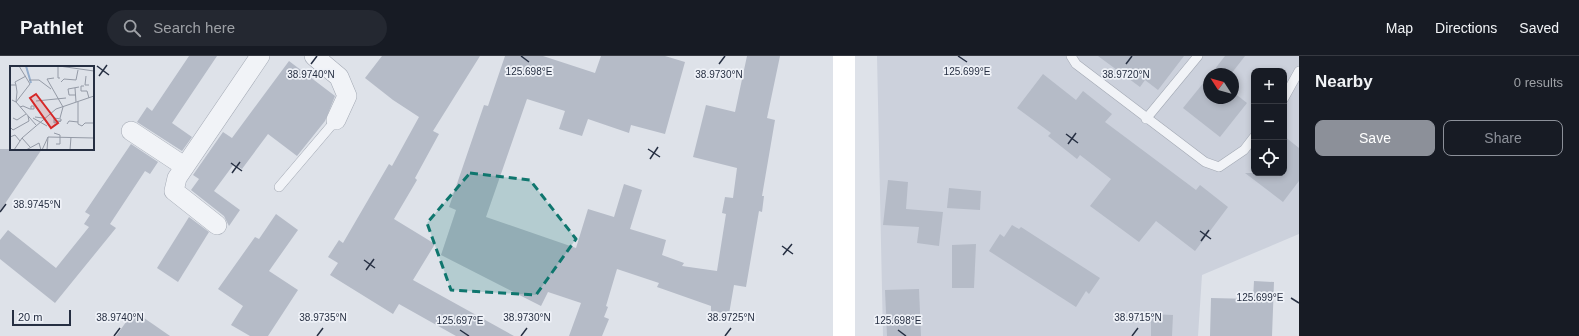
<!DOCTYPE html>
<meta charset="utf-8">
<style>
:root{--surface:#171b24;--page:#242831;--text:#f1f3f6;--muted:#9ea1a6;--line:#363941;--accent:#8c9099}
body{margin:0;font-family:Helvetica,sans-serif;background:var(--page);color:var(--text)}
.controls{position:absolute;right:12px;top:12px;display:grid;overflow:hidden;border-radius:8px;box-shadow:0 2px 6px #0003}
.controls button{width:36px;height:36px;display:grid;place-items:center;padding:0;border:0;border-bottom:1px solid var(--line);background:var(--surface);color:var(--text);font:20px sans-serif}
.compass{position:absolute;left:1203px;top:12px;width:36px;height:36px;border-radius:50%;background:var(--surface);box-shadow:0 2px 6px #0003;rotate:306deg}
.scale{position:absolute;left:12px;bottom:10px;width:59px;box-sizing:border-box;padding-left:4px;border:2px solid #262f42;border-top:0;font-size:11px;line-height:14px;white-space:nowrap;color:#262f42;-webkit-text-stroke:3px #eef1f7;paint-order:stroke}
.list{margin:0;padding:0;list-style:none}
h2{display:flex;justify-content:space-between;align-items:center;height:52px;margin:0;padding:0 16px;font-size:17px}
h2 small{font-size:13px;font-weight:400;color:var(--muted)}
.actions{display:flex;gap:8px;padding:12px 16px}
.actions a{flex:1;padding:9px 0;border:1px solid var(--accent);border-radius:8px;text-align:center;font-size:14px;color:var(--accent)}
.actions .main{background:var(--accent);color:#fff}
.icon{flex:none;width:22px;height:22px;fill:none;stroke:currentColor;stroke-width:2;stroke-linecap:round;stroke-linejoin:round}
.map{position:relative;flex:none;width:1299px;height:280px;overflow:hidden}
header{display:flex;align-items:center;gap:24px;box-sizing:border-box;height:56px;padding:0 20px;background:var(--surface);border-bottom:1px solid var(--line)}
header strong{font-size:19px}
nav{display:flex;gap:22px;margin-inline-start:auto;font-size:14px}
.search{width:280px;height:36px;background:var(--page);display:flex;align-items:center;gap:10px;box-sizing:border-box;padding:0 14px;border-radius:22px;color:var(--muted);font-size:15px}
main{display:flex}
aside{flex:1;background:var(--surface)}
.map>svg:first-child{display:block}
</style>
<header>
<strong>Pathlet</strong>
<div class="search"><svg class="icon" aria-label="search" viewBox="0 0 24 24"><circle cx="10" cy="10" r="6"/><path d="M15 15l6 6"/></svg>Search here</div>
<nav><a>Map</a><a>Directions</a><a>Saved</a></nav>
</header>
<main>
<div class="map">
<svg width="1299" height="280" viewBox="0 0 1299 280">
<rect width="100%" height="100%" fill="#dee2e9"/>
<path fill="#ccd1dc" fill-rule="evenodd" d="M877 0H1299V178L1202 219 1198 280H883ZM1254 15H1284V117H1254ZM1209 18H1233V42H1209Z"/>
<g fill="#b5bbc7">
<polygon points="189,0 217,0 172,67 192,81 182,95 137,66 147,51 152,55"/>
<polygon points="382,0 480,0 433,75 439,78 415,122 417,124 394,163 435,188 413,224 514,280 456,280 399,248 393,258 330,219 338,207 328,201 339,184 343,187 389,108 392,110 419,61 393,44 365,22"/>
<polygon points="505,0 543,0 595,17 601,0 665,0 685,6 665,78 631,69 629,77 588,63 582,80 559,73 565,55 527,43 486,161 576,192 588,153 614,161 624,128 642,134 630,173 666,184 662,199 684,207 682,210 717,215 726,158 722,157 725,141 733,142 737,112 693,101 706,49 735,56 747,0 780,0 767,62 775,64 762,140 764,140 762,156 759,155 746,231 734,229 729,258 711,255 711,250 657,231 659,227 617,213 606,250 608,251 604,261 609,263 602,280 569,280 581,247 548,236 541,250 441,199 456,154 449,151 484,49 488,50"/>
<polygon points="1098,0 1184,0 1158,34 1145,24 1140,31"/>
<polygon points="1225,0 1245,0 1231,18 1211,18"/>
<polygon points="289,5 335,40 325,65 297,100 268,78 242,113 234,108 214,135 240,154 229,170 224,160 191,134 199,123 193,119 223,76 232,82"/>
<polygon points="1043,18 1076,44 1083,35 1112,58 1105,66 1196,134 1200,129 1228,151 1195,195 1156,165 1139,186 1090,150 1111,123 1080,99 1077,103 1048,80 1051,77 1017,52"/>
<polygon points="1209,20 1209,42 1233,42 1233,36 1247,47 1220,81 1183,52"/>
<polygon points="1284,80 1299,92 1299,125 1283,146 1245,117 1284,117"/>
<polygon points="131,88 158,106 150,118 145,115 110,168 116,172 55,247 0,203 0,184 8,174 56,212 89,171 84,168 90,159 85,156"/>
<polygon points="0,93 42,93 0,155"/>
<polygon points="888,124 908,126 906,153 943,156 939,190 917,187 919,171 883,169"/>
<polygon points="949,132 981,135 980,154 947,152"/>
<polygon points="276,158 298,174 269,215 298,234 268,280 250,280 231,269 243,250 218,233 255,181 259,183"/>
<polygon points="189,161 209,176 178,226 157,212"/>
<polygon points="1012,169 1019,173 1021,171 1100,222 1089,238 1086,235 1076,251 989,195 1000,178 1004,181"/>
<polygon points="976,188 974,232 952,232 952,189"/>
<polygon points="1254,225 1274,226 1272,280 1210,280 1211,242 1253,243"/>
<polygon points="919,233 921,280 887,280 885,234"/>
<polygon points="134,255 170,280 116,280"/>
<polygon points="1151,258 1173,259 1172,280 1151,280"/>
</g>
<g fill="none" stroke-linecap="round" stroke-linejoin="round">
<defs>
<g id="service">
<polyline points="1071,0 1076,8 1205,106 1219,111 1244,94 1254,81"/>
<polyline points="1284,42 1299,15"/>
<polyline points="1146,63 1198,0"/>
<polyline points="279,131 336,64"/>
</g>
<g id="minor">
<polyline points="314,0 339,21 347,40 336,64"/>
<polyline points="131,75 184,110"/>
<polyline points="217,169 174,135 177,122 260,0"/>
</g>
</defs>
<use href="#service" stroke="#a3a9b4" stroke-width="10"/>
<use href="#minor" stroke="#a3a9b4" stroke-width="20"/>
<use href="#service" stroke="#f1f3f7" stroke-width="9"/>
<use href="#minor" stroke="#f1f3f7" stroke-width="19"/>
<polyline stroke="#fff" stroke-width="22" points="844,0 844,280"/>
</g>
<path fill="#0f766e" fill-opacity="0.2" stroke="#0f766e" stroke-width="3" stroke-dasharray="8 5" stroke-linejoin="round" d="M470 117 530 124 576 183 536 239 451 234 427 167Z"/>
<path fill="none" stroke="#262f42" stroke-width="1.5" d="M521 0 529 6M958 0 967 6M311 8 317 0M719 8 725 0M1126 8 1132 0M97 10 109 19M99 20 107 9M1066 78 1078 87M1068 88 1076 77M648 93 660 101M650 103 658 91M231 107 242 115M232 117 240 106M0 156 6 148M1200 175 1211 183M1201 185 1209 174M782 190 793 198M783 199 792 188M364 204 375 212M366 214 374 203M1291 242 1299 247M460 274 469 280M898 274 906 280M114 280 120 272M317 280 323 272M521 280 527 272M725 280 731 272M1132 280 1138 272"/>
<g transform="translate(10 10)">
<rect width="84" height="84" fill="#dee2e9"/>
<path fill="none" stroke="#95aecd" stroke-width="2" d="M16 0 21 17"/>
<path fill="none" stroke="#949aa6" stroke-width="1" d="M9 0 20 18 6 36 26 59M48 0V12H50M49 0 84 5M76 10 75 19H79M44 12 37 13 53 41 50 52M19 14H29L41 23M51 16 54 13 66 14 68 4M0 19H6L7 26 6 36 2 34M6 19 5 16 16 10M74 20H71V25H77L79 32M65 22 66 36M66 29H59L58 23 69 21M26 35 56 32M68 36V58L72 60 75 57H84M10 41 13 40 20 43H24V40H21V43M25 51 33 52 38 58M3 52 7 54 16 48M23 52 37 60M44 55H51V53L44 52V57L51 55M57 58 59 55 68 56M0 61 3 64 19 55 18 50M44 67 50 69V78H46M0 71 5 69 10 75M38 71 84 72M12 72 20 81M4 84 12 72 46 43 84 30M16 84 29 77 31 84M32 84 38 71M37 84 38 71M60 84 61 71"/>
<path fill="#d62828" fill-opacity="0.15" stroke="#d62828" stroke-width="2" d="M26 28 48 57 41 62 20 32Z"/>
<rect width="84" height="84" fill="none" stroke="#262f42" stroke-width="2"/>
</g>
<g font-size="10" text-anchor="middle" fill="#262f42" stroke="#eef1f7" stroke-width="3.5" stroke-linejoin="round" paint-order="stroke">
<text x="529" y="19">125.698°E</text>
<text x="967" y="19">125.699°E</text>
<text x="311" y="22">38.9740°N</text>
<text x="719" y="22">38.9730°N</text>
<text x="1126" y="22">38.9720°N</text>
<text x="37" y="152">38.9745°N</text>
<text x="1260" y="245">125.699°E</text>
<text x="120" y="265">38.9740°N</text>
<text x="323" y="265">38.9735°N</text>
<text x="527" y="265">38.9730°N</text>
<text x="731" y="265">38.9725°N</text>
<text x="1138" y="265">38.9715°N</text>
<text x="460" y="268">125.697°E</text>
<text x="898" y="268">125.698°E</text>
</g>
</svg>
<div class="controls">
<button>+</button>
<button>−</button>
<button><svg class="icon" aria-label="locate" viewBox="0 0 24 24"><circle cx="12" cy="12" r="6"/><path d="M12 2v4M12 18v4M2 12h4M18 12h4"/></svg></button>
</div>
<svg class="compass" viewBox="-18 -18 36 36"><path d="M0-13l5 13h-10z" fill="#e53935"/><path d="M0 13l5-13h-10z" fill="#9ea1a6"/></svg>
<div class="scale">20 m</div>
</div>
<aside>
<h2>Nearby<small>0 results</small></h2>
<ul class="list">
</ul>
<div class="actions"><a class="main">Save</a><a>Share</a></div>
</aside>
</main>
